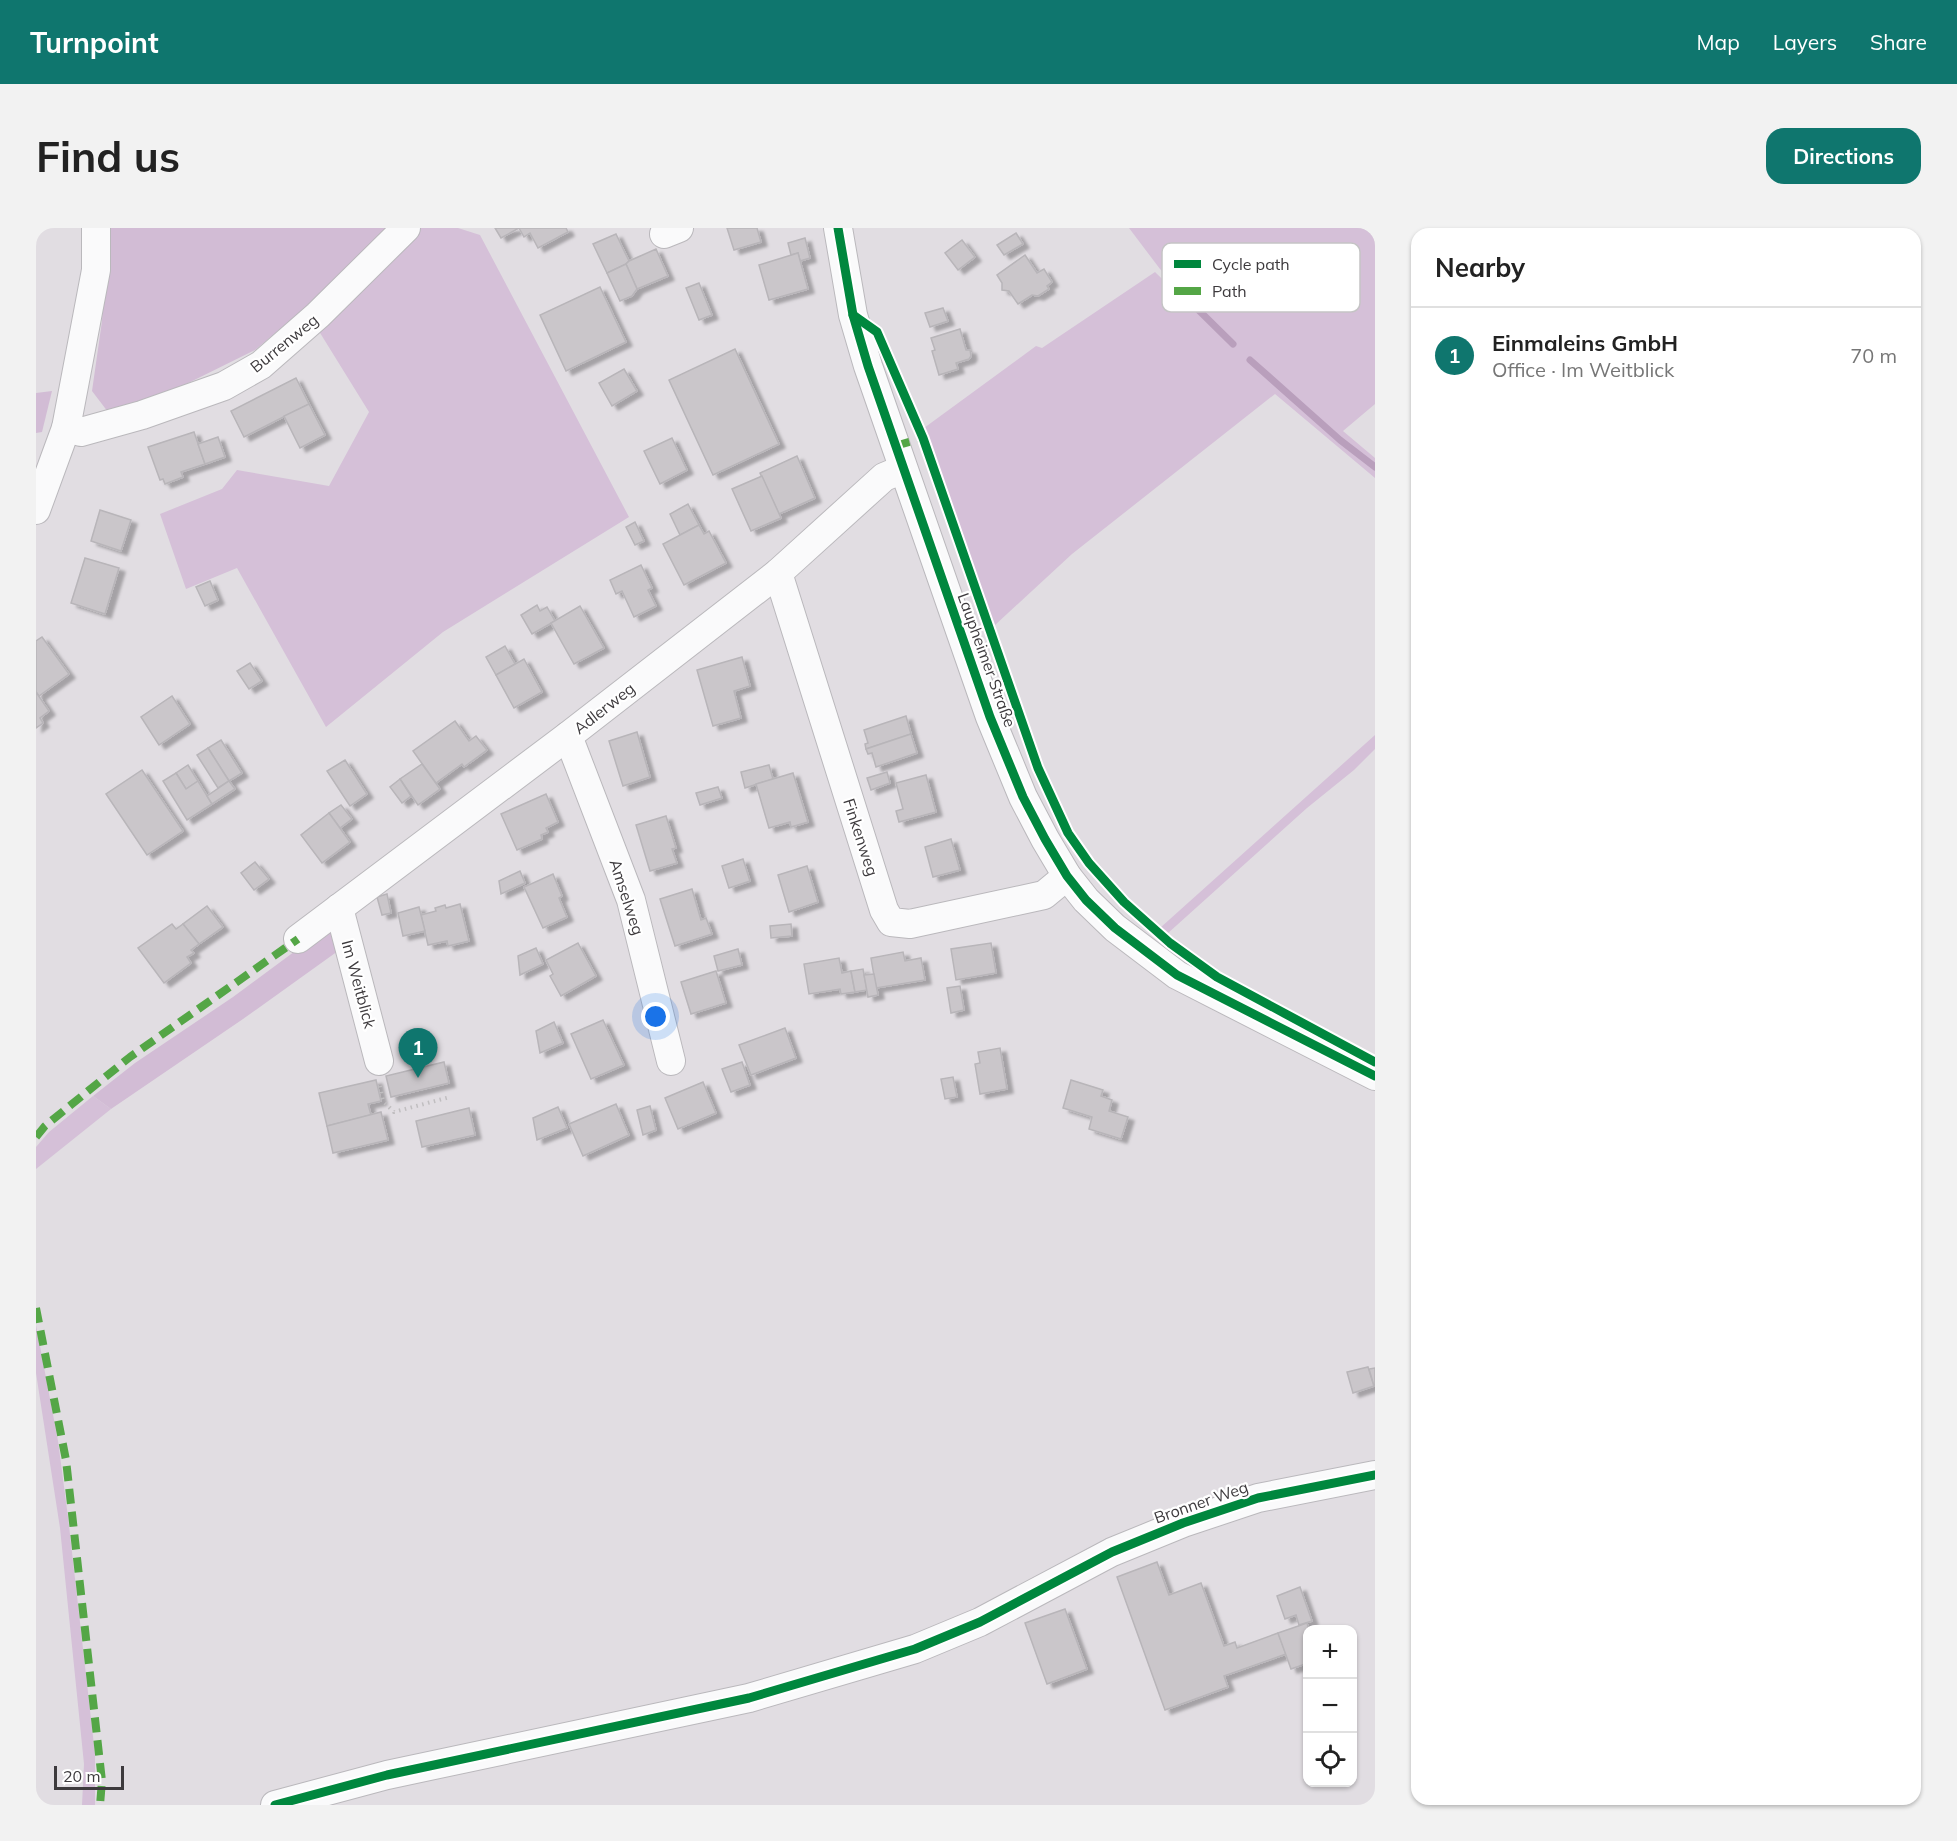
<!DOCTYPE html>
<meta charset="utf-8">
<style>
:root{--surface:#fff;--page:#f2f2f2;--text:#222;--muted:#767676;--line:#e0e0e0;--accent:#0f766e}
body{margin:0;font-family:Mulish,sans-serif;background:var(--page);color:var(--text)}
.controls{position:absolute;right:18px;bottom:18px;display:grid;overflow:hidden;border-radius:12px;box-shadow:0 2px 4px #0004}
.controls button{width:54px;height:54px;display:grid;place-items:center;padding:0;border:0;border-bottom:2px solid var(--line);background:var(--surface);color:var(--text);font:30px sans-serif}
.scale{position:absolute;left:18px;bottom:15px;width:70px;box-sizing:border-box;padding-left:6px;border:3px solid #3d3a3d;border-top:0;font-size:16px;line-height:21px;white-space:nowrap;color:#3d3a3d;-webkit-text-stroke:4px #fff;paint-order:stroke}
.you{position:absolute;left:620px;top:789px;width:21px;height:21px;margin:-15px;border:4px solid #fff;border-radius:50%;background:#1a73e8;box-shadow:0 0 0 9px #1a73e833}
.badge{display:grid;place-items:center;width:39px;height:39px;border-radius:50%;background:var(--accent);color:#fff;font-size:20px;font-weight:700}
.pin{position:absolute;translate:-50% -50px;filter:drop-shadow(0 2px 3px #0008)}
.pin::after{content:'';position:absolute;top:32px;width:21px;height:18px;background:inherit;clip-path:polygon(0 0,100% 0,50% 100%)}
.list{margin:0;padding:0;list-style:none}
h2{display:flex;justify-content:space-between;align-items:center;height:78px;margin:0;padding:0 24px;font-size:26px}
h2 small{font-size:20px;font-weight:400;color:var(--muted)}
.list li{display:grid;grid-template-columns:39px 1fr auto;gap:18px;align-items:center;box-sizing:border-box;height:96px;padding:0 24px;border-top:2px solid var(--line)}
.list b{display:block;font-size:22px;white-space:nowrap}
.list p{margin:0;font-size:20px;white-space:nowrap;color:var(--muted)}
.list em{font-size:20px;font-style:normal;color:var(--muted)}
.icon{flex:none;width:33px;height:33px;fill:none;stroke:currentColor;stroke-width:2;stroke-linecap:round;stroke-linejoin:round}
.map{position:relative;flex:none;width:1339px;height:1577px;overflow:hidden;border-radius:18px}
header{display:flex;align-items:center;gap:36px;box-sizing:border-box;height:84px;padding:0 30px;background:var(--accent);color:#fff}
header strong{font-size:28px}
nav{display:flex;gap:33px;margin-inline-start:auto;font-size:21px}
.intro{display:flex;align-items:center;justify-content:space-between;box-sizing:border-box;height:144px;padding:0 36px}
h1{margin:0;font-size:42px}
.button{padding:15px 27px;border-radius:18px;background:var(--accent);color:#fff;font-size:21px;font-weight:700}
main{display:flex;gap:36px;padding:0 36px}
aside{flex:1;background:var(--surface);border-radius:18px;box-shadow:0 2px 4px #0004}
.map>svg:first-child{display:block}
</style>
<header>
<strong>Turnpoint</strong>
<nav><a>Map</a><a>Layers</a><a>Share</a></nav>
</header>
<div class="intro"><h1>Find us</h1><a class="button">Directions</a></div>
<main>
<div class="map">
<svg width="1339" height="1577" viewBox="0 0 1339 1577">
<defs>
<filter id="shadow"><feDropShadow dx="6" dy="4" stdDeviation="1.5" flood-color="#0004"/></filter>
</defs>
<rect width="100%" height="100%" fill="#e1dde2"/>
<g fill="#d5c0d8">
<polygon points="383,0 422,0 444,7 593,289 407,404 290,499 201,340 150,361 124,286 186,261 201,242 293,258 333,184 281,100"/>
<polygon points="1093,0 1339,0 1339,176 1307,203 1339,230 1339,250 1239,166 1036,326 958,398 888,200 1000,118 1006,120 1119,44 1195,118 1199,114 1124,41"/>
<polygon points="1339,507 1339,521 1318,542 1271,580 1131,706 1124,700"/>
<polygon points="57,868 75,881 0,941 0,919 13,904"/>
<polygon points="0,1097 22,1213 32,1289 59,1526 59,1577 46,1577 48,1536 24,1300 0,1145"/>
</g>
<g fill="#d2bcd5">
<polygon points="71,0 349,0 352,3 304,51 219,122 130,166 72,184 56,163 66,93"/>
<polygon points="16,163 6,204 0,205 0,165"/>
<polygon points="293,698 302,723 207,791 75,881 57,868 99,835 197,769"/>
</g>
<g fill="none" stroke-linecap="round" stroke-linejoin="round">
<g stroke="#b99fbc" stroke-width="7">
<polyline points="1130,50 1197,116"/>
<polyline points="1214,132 1304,212 1339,239"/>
</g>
</g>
<g fill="#cac6ca" stroke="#b8b5b9" stroke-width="1.5" filter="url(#shadow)">
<polygon points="459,0 483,0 465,10"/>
<polygon points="483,0 530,0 532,4 502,20 494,5 488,9"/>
<polygon points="691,0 721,0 725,14 698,22"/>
<polygon points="980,5 987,16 968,27 961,17"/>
<polygon points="580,6 593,33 590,36 571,45 557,16"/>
<polygon points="769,10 774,30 764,33 762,25 755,27 752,15"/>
<polygon points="926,12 939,29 922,42 909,25"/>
<polygon points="620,21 632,48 601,61 590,36 593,33"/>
<polygon points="762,25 772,61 733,72 723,37"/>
<polygon points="989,27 1001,45 1008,41 1016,54 1011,58 1013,61 1002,68 996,67 982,76 973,63 966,62 966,55 961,47"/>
<polygon points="590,36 601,61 596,68 584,73 571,45"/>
<polygon points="663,55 676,87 663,92 650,60"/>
<polygon points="564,59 590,114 530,143 504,87"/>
<polygon points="907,80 912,93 894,99 889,85"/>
<polygon points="924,101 930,122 934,122 935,128 933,131 920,135 922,141 903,147 896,123 899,122 895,110"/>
<polygon points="699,121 743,216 677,247 633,152"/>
<polygon points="588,141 601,163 576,178 563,155"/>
<polygon points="260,150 273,176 208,209 195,183"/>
<polygon points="273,176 289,207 264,220 248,188"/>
<polygon points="158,204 169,236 145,244 147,249 129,256 127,251 124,252 112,219"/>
<polygon points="182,209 189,229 169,236 162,216"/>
<polygon points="636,210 651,242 624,256 608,223"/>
<polygon points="761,228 779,270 743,286 724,245"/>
<polygon points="726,248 745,290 715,303 696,261"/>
<polygon points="652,276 663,297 644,307 634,286"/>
<polygon points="64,282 95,292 85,323 55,313"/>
<polygon points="599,294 608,313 599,317 590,299"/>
<polygon points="663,297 668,306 673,303 690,335 648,357 627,316"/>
<polygon points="49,330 83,340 69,386 35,375"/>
<polygon points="605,337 616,360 612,362 620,378 598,389 586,363 580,366 574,352"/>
<polygon points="174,353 182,372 169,378 160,359"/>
<polygon points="501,377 504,383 511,379 519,393 496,406 485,387"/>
<polygon points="544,378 568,420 538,436 515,395"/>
<polygon points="6,409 33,446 3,468 0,464 0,413"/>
<polygon points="469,418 479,436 460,447 450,429"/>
<polygon points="706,429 714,458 698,463 705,490 677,498 661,442"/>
<polygon points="488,431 506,464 478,480 460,447"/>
<polygon points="214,435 226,453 213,461 201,443"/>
<polygon points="0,464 13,483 4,490 7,495 0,500"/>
<polygon points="136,468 154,496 123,517 105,489"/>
<polygon points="870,488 875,506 830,521 829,516 832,515 828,502"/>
<polygon points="419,493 433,513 440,508 451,522 428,539 426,536 400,555 377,523"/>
<polygon points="601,504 614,549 587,558 573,513"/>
<polygon points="875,506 881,525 840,539 836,525 832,526 830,521"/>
<polygon points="185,512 206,545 193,553 172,520"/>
<polygon points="172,520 193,553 182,560 161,527"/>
<polygon points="309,532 331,566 314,578 291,543"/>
<polygon points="386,536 404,561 382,577 364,551"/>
<polygon points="152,537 162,553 150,561 140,545"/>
<polygon points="733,537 737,551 709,560 705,544"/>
<polygon points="106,542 147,603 111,627 70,566"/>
<polygon points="851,544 854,555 835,562 831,550"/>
<polygon points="140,545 150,561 162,553 176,576 151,592 127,553"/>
<polygon points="757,545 772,594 755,599 754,594 733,600 720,556"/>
<polygon points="890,547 900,584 863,594 860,583 867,581 860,555"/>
<polygon points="364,551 375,568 366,575 354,559"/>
<polygon points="193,553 199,561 176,576 171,568"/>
<polygon points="682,559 686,570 664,577 660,565"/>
<polygon points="510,566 522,594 510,600 512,604 505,607 506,611 481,622 465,586"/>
<polygon points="305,577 316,591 304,600 293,585"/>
<polygon points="293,585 314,614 286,635 265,607"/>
<polygon points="630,588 640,620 636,621 641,635 614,643 600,597"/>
<polygon points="915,611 924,642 897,649 889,619"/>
<polygon points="707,631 714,653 693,660 686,638"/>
<polygon points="219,634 233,651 218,662 205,645"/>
<polygon points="771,638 782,674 753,684 742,647"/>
<polygon points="484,643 489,655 465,666 463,653"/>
<polygon points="517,646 526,668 523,670 531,689 507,700 488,659"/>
<polygon points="656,661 665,692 670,690 676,706 639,718 624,671"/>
<polygon points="351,666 355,685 346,687 341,669"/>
<polygon points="424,676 433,713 412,718 411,713 392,717 385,687 400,683 399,680 409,677 410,680"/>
<polygon points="171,678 187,699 163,716 147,696"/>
<polygon points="383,679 389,703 367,708 362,685"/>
<polygon points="136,696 140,701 147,696 163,716 155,722 158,725 151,729 155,735 128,755 102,720"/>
<polygon points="755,696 756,708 735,710 734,698"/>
<polygon points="542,715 560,748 525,768 514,748 517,746 510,732"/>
<polygon points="955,715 960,745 920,752 915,721"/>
<polygon points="500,720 507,736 484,747 482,728"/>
<polygon points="702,721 706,737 682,743 678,728"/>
<polygon points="867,724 869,733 885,730 889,752 840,760 835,730"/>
<polygon points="803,730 806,745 815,743 819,764 805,766 804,761 773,766 768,736"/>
<polygon points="827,741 831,762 819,764 815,743"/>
<polygon points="680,743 690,775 655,786 645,754"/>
<polygon points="838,746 842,767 832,769 828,747"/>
<polygon points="924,758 928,782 915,785 911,760"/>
<polygon points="567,792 588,837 555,851 535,806"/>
<polygon points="518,794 527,815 504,825 500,803"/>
<polygon points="749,800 760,830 715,847 703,817"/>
<polygon points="964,820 971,861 944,866 939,836 944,835 942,824"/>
<polygon points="408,834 413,855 355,869 350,848"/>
<polygon points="706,834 714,857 695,864 686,841"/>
<polygon points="917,849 921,869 909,871 905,851"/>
<polygon points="340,852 345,873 332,876 335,887 291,898 283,865"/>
<polygon points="1035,852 1067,862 1065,868 1076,872 1073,883 1092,889 1085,911 1053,901 1056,889 1027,880"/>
<polygon points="667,854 680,885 642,901 629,870"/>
<polygon points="580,876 593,907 547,928 533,896"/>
<polygon points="614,878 620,902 607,907 601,882"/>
<polygon points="522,879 531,900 501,912 497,890"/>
<polygon points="433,880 439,907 386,919 380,893"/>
<polygon points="345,884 352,912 297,925 291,898"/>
<polygon points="1332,1139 1338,1158 1317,1165 1311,1144"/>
<polygon points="1339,1140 1339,1158 1338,1158 1333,1141"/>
<polygon points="1121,1334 1133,1367 1165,1355 1188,1418 1199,1414 1201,1420 1242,1405 1250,1426 1188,1448 1192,1459 1129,1482 1081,1349"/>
<polygon points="1264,1359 1276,1393 1263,1397 1260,1387 1249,1391 1241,1368"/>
<polygon points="1029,1381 1051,1441 1011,1456 989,1395"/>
<polygon points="1271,1395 1273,1402 1272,1402 1272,1435 1255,1441 1242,1405"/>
</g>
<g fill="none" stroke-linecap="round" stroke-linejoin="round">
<defs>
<g id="minor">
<polyline points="60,0 60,42 30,200 45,204 106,187 188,158 225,137 282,87 370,0"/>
<polyline points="802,0 817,87 832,138 954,489 987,569 1009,611 1031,648 1050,672 1079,700 1141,747 1339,848"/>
<polyline points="628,6 643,0"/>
<polyline points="0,282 30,200"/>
<polyline points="742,345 848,682 855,694 874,696 1008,667 1031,648"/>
<polyline points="532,508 595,672 635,833"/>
<polyline points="303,680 343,833"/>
<polyline points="262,711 532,508 742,345 848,249 867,241"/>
<polyline points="239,1577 351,1547 713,1470 879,1421 944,1394 1076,1324 1147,1295 1222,1270 1339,1247"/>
</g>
</defs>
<use href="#minor" stroke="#bab8bc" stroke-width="30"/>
<polyline stroke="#c0bec0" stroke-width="4" stroke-dasharray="1.5 4.5" stroke-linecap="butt" points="344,858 347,873 358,884 414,869"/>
<use href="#minor" stroke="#fafafb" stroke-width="28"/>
<g stroke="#54a646" stroke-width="8" stroke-dasharray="15 8" stroke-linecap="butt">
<polyline points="859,218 887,210"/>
<polyline points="0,909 9,898 94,829 262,711"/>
<polyline points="0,1080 30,1232 66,1553 64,1577"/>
</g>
<defs>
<g id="cycleway">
<polyline points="802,0 817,87 832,138 954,489 987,569 1009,611 1031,648 1050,672 1079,700 1141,747 1339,848"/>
<polyline points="817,87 841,104 887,210 1002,540 1032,605 1053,635 1088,674 1134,715 1181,749 1339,834"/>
<polyline points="239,1577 351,1547 713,1470 879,1421 944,1394 1076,1324 1147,1295 1222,1270 1339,1247"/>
</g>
</defs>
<use href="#cycleway" stroke="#fff" stroke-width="13"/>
<use href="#cycleway" stroke="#00873e" stroke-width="9"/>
</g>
<g text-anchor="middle" stroke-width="4.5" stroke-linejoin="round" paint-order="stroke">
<g font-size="16" fill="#3d3a3d" stroke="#fff">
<text transform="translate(248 115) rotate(-39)" y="6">Burrenweg</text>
<text transform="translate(951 432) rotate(70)" y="6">Laupheimer Straße</text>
<text transform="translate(568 480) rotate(-38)" y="6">Adlerweg</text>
<text transform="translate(825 609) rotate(72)" y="6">Finkenweg</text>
<text transform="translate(591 669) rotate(72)" y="6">Amselweg</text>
<text transform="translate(323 756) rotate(75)" y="6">Im Weitblick</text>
<text transform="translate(1165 1274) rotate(-19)" y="6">Bronner Weg</text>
</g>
</g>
<rect x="1126" y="15" width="198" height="69" rx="9" fill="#fff" stroke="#c5c4c5" stroke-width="1.5"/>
<rect x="1138" y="32" width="27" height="8" fill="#00873e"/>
<rect x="1138" y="59" width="27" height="8" fill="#54a646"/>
<g font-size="16" fill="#3d3a3d">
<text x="1176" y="42">Cycle path</text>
<text x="1176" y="69">Path</text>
</g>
</svg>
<div class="controls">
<button>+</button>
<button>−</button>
<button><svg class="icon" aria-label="locate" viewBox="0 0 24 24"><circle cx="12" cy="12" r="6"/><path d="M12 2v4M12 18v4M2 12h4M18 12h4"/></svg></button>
</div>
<div class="scale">20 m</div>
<div class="you"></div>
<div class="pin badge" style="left:382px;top:850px">1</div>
</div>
<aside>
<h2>Nearby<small></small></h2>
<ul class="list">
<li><span class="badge">1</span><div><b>Einmaleins GmbH</b><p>Office · Im Weitblick</p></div><em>70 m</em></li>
</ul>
</aside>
</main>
